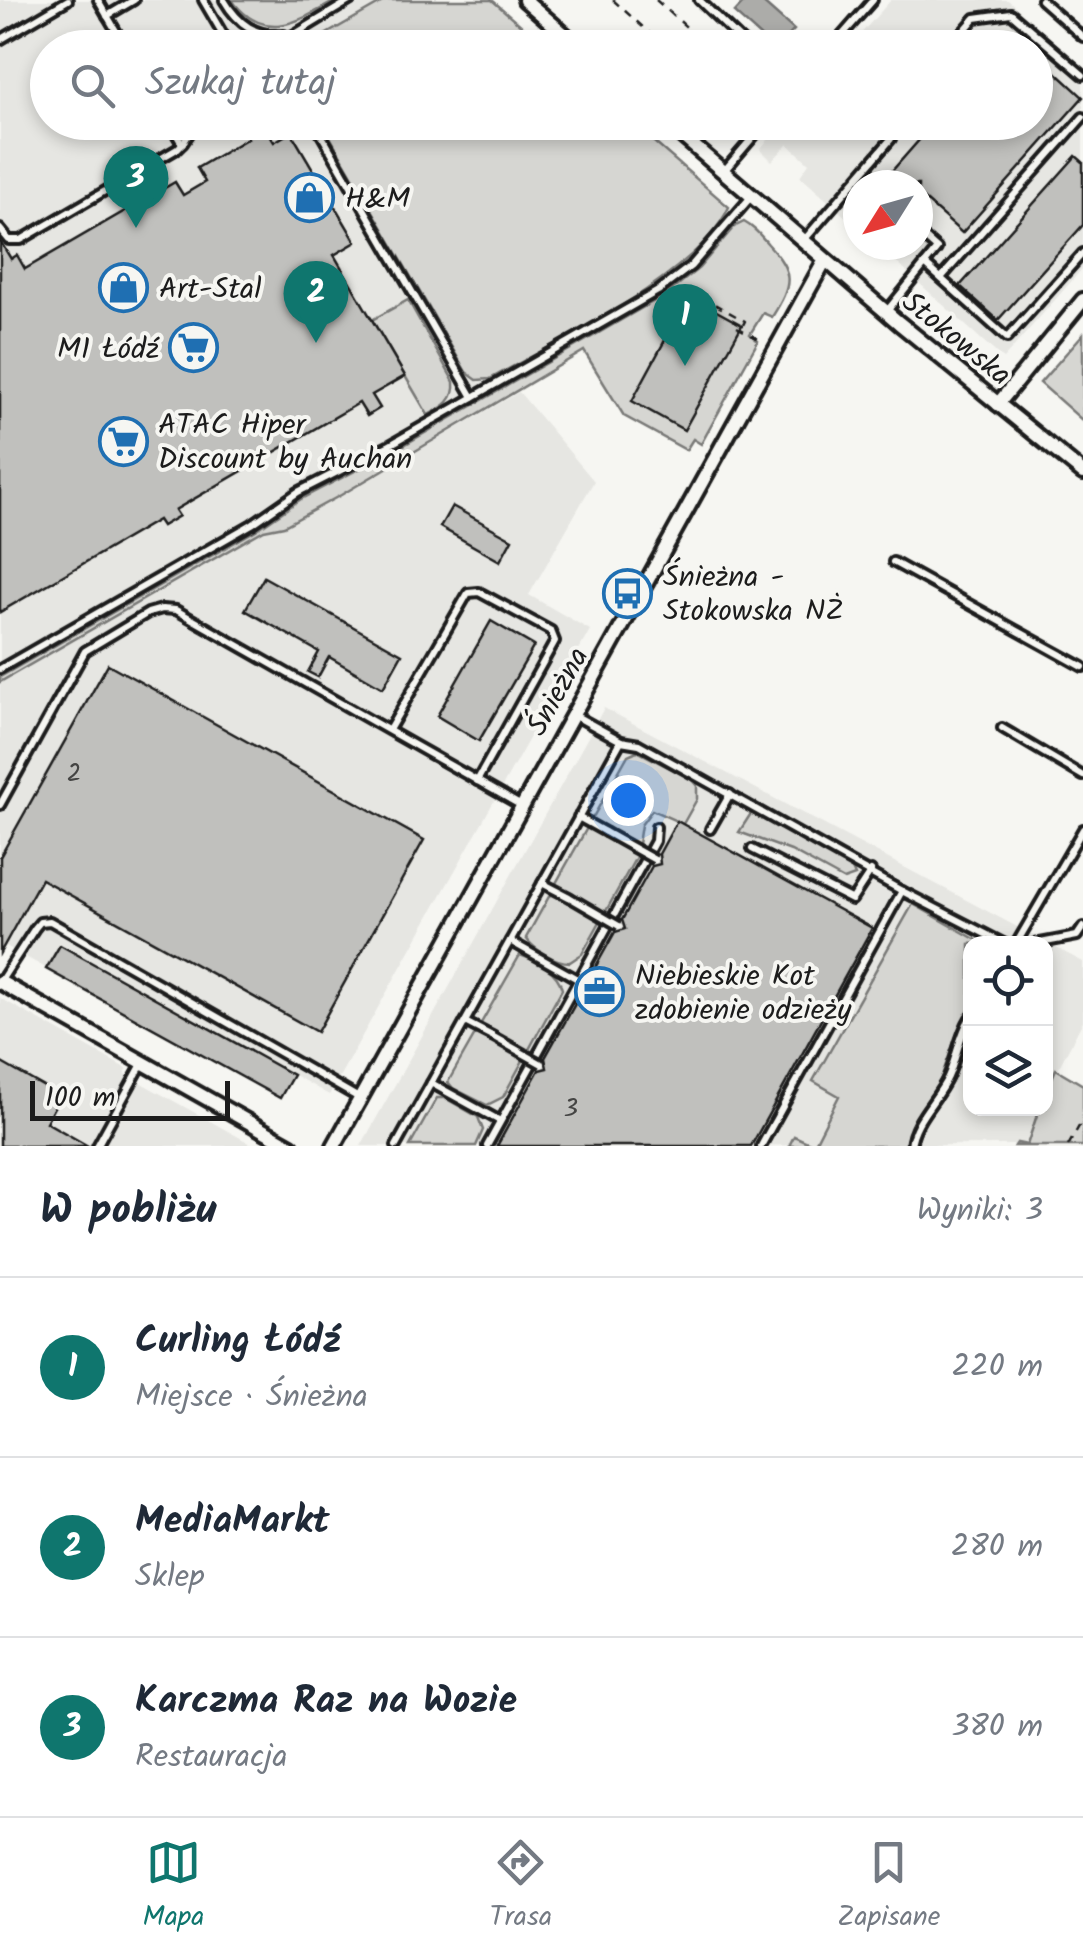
<!DOCTYPE html>
<html lang="pl">
<meta charset="utf-8">
<style>
:root{--surface:#fff;--page:#f6f6f7;--text:#1f2937;--muted:#747a83;--line:#e0e1e3;--accent:#0f766e}
body{margin:0;font-family:Kalam,sans-serif;background:var(--page);color:var(--text)}
.controls{position:absolute;right:30px;bottom:30px;display:grid;overflow:hidden;border-radius:20px;box-shadow:0 5px 15px #0003}
.controls button{width:90px;height:90px;display:grid;place-items:center;padding:0;border:0;border-bottom:2px solid var(--line);background:var(--surface);color:var(--text);font:50px sans-serif}
.compass{position:absolute;left:843px;top:170px;width:90px;height:90px;border-radius:50%;background:var(--surface);box-shadow:0 5px 15px #0003;rotate:233deg}
.scale{position:absolute;left:30px;bottom:25px;width:200px;box-sizing:border-box;padding-left:10px;border:5px solid #1c1c1c;border-top:0;font-size:28px;line-height:35px;white-space:nowrap;color:#1c1c1c;-webkit-text-stroke:8px #f6f6f2;paint-order:stroke}
.you{position:absolute;left:628px;top:800px;width:35px;height:35px;margin:-25px;border:8px solid #fff;border-radius:50%;background:#1a73e8;box-shadow:0 0 0 15px #1a73e833}
.badge{display:grid;place-items:center;width:65px;height:65px;border-radius:50%;background:var(--accent);color:#fff;font-size:32px;font-weight:700}
.pin{position:absolute;translate:-50% -82px;filter:drop-shadow(0 2px 5px #0008)}
.pin::after{content:'';position:absolute;top:52px;width:35px;height:30px;background:inherit;clip-path:polygon(0 0,100% 0,50% 100%)}
.list{margin:0;padding:0;list-style:none}
h2{display:flex;justify-content:space-between;align-items:center;height:130px;margin:0;padding:0 40px;font-size:42px}
h2 small{font-size:32px;font-weight:400;color:var(--muted)}
.list li{display:grid;grid-template-columns:65px 1fr auto;gap:30px;align-items:center;box-sizing:border-box;height:180px;padding:0 40px;border-top:2px solid var(--line)}
.list b{display:block;font-size:38px;white-space:nowrap}
.list p{margin:0;font-size:32px;white-space:nowrap;color:var(--muted)}
.list em{font-size:32px;font-style:normal;color:var(--muted)}
.icon{flex:none;width:55px;height:55px;fill:none;stroke:currentColor;stroke-width:2;stroke-linecap:round;stroke-linejoin:round}
.map{position:relative;flex:none;width:1083px;height:1146px;overflow:hidden}
.search{position:absolute;background:var(--surface);box-shadow:0 5px 15px #0003;left:30px;right:30px;top:30px;height:110px;display:flex;align-items:center;gap:25px;box-sizing:border-box;padding:0 35px;border-radius:55px;color:var(--muted);font-size:38px}
.sheet{height:670px;background:var(--surface)}
nav{display:flex;justify-content:space-around;align-items:center;box-sizing:border-box;height:140px;border-top:2px solid var(--line);background:var(--surface);font-size:28px;color:var(--muted)}
nav a{display:grid;justify-items:center;gap:5px}
nav .on{color:var(--accent)}
.map>svg:first-child{display:block}
</style>
<div class="map">
<svg width="1083" height="1146" viewBox="0 0 1083 1146">
<rect width="100%" height="100%" fill="#f6f6f2"/>
<filter id="ink" filterUnits="userSpaceOnUse"><feTurbulence type="fractalNoise" baseFrequency=".01" numOctaves="2"/><feDisplacementMap in="SourceGraphic" scale="20" xChannelSelector="R" yChannelSelector="G"/><feConvolveMatrix kernelMatrix="1 2 1 2 8 2 1 2 1" color-interpolation-filters="sRGB"/></filter>
<g filter="url(#ink)">
<g fill="#e6e6e2">
<polygon points="0,0 482,0 536,47 48,48 48,122 622,123 745,229 710,268 341,495 519,392 594,481 529,595 590,630 329,1095 294,1075 280,1098 6,946 7,943 0,939"/>
<polygon points="891,0 1008,0 1083,67 1083,268 1003,359 877,245 918,245 918,185 858,185 858,228 800,176 809,163 788,144 772,161 760,149 783,123 1036,122 1036,48 849,47"/>
<polygon points="604,708 1083,962 1083,1021 1046,1092 1046,944 970,944 970,1108 1039,1109 1026,1145 361,1146"/>
<polygon points="0,998 127,1069 125,1074 255,1146 0,1146"/>
</g>
<g fill="#d6d6d2" stroke="#797977" stroke-width="2.5">
<path d="M232 0H337C300 21 264 44 232 0Z"/>
<polygon points="386,0 492,0 546,47 304,47"/>
<path d="M322 123H632L729 207C697 277 557 341 490 379L477 380 466 372Z"/>
<path d="M744 222C755 228 760 235 768 244 795 273 792 285 772 317L763 313 750 334 758 341 701 444 693 439 686 450 624 416 584 351 341 495 284 526 264 530 0 682V677L256 530 301 499 392 452 668 293 699 268 734 227Z"/>
<path d="M408 300 454 382C456 401 443 407 428 415L372 320Z"/>
<polygon points="1083,334 1083,421 1040,383"/>
<path d="M637 751 691 779 697 786V799L683 824 652 810 641 825 636 857 582 954 570 962C555 962 534 950 526 938L551 893 583 910 586 902 555 885 587 828 619 844 622 836 592 819 628 755Z"/>
<polygon points="752,812 851,867 855,876 844,880 791,851 739,832"/>
<polygon points="913,904 982,943 970,944 970,1008 958,1031 940,1081 908,1133 906,1146 789,1146 794,1136 814,1145 839,1096 813,1081"/>
<path d="M520 955C537 961 558 970 562 989L503 1097 487 1105 453 1088 448 1082 476 1033 506 1049 510 1041 480 1025Z"/>
<polygon points="1056,1069 1083,1085 1083,1146 1015,1146 1017,1143 1027,1145 1039,1109 1046,1108 1046,1092"/>
<polygon points="437,1098 445,1098 478,1117 483,1130 476,1146 410,1146"/>
</g>
<polygon fill="#acaca9" stroke="#727271" stroke-width="2.5" points="746,0 760,0 794,30 778,47 772,47 734,13"/>
<g fill="#c0c0bd" stroke="#1c1c1c" stroke-width="2.5">
<polygon points="1036,54 1083,97 962,233 918,194 918,185 908,185 892,171 935,122 1036,122"/>
<polygon points="239,122 262,122 274,142 291,132 356,242 334,255 405,376 372,395 380,408 367,416 359,403 175,510 179,516 162,526 158,520 0,612 0,241 11,259 17,255 25,269 175,182 183,195 205,182 197,168 248,138"/>
<polygon points="1076,156 1083,162 1083,225 998,320 960,286"/>
<polygon points="689,296 742,325 684,430 632,401"/>
<polygon points="452,506 512,539 500,561 440,527"/>
<polygon points="264,577 402,654 383,688 329,657 318,677 308,672 319,652 245,610"/>
<polygon points="491,621 534,646 479,741 437,716"/>
<polygon points="108,664 424,840 317,1032 41,879 0,953 0,857"/>
<polygon points="677,821 872,928 751,1146 497,1146 539,1070 547,1068 545,1058 615,932 625,929 622,920 652,866 660,864 659,854"/>
<polygon points="60,945 293,1075 280,1098 46,969"/>
<polygon points="0,1062 60,1096 46,1122 88,1146 0,1146"/>
</g>
<g fill="none" stroke-linecap="round" stroke-linejoin="round">
<defs>
<g id="service">
<polyline points="98,0 126,48"/>
<polyline points="203,0 231,48"/>
<path d="M224 0C238 24 256 37 284 35"/>
<polyline points="699,0 749,48"/>
<polyline points="1041,0 1083,37"/>
<polyline points="107,16 134,0"/>
<polyline points="0,40 68,0"/>
<polyline points="272,48 351,0"/>
<polyline points="831,48 873,0"/>
<polyline points="949,48 975,18 1011,13 1083,75"/>
<polyline points="314,122 473,397"/>
<polyline points="183,143 197,122"/>
<polyline points="724,171 766,122"/>
<polyline points="0,229 9,240 21,240 177,149 182,144 169,122"/>
<polyline points="918,232 937,249 925,264"/>
<polyline points="805,239 891,139 893,122"/>
<polyline points="941,278 1083,117"/>
<polyline points="887,311 925,264 1007,338 1083,253"/>
<polyline points="893,562 1083,667"/>
<polyline points="0,669 252,524 298,492 388,446 658,291 691,266 750,198"/>
<polyline points="574,715 621,741 639,744 902,891 1005,944"/>
<polyline points="1002,728 1083,776"/>
<polyline points="389,730 468,593 479,592 551,631 555,641 477,781"/>
<polyline points="0,805 85,651 148,613 162,609 176,610 520,805"/>
<polyline points="578,817 605,832"/>
<polyline points="710,829 730,794"/>
<polyline points="752,849 852,900 871,871"/>
<polyline points="542,883 569,897"/>
<polyline points="510,941 579,980"/>
<polyline points="1016,944 1083,829"/>
<polyline points="1035,944 1077,936 1083,927"/>
<polyline points="0,982 35,928 40,922 50,921 359,1098"/>
<polyline points="465,1022 492,1036"/>
<polyline points="431,1083 500,1121"/>
<polyline points="97,1146 142,1064"/>
<polyline points="396,1146 621,741"/>
<polyline points="487,1146 655,841 656,827"/>
<polyline points="761,1146 902,891"/>
<path d="M911 1146C914 1119 937 1101 948 1077 957 1057 959 1036 970 1018"/>
</g>
<g id="minor">
<polyline points="525,0 580,48"/>
<polyline points="666,122 899,323 1083,473"/>
<polyline points="998,404 1083,300"/>
<polyline points="0,982 291,1146"/>
<polyline points="334,1146 825,260"/>
</g>
</defs>
<use href="#service" stroke="#1c1c1c" stroke-width="14"/>
<use href="#minor" stroke="#1c1c1c" stroke-width="20"/>
<g stroke="#1c1c1c" stroke-width="2.5" stroke-dasharray="8 8" stroke-linecap="butt">
<polyline points="613,0 666,48"/>
<polyline points="656,0 710,48"/>
<polyline points="655,324 663,317 676,315 687,295 701,292 707,300 745,321 741,329"/>
<polyline points="737,327 762,341"/>
<polyline points="1068,1146 1083,1119"/>
</g>
<use href="#service" stroke="#f6f6f2" stroke-width="6"/>
<use href="#minor" stroke="#f6f6f2" stroke-width="12"/>
<defs>
<g id="service-bridge">
<polyline points="605,832 655,860"/>
<polyline points="569,897 619,926"/>
<polyline points="492,1036 542,1064"/>
</g>
</defs>
<use href="#service-bridge" stroke="#1c1c1c" stroke-width="14" stroke-linecap="butt"/>
<use href="#service-bridge" stroke="#f6f6f2" stroke-width="6"/>
</g>
</g>
<defs>
<symbol id="shop-ring" viewBox="-11 -11 22 22"><circle r="9.5" fill="#f6f6f2" stroke="#1f6fb2" stroke-width="1.5"/><path d="M-5-2.5h2.3a2.7 3.5 0 0 1 5.4 0H5L5.5 6h-11ZM-1.5-2.5h3a1.5 2.3 0 0 0-3 0Z" fill="#1f6fb2"/></symbol>
<symbol id="supermarket-ring" viewBox="-11 -11 22 22"><circle r="9.5" fill="#f6f6f2" stroke="#1f6fb2" stroke-width="1.5"/><path d="M-6-5.5h2.5l.6 2H6L4.5 2H-2.5L-4.4-4H-6ZM-1.5 3.2a1.3 1.3 0 1 0 .1 0ZM3 3.2a1.3 1.3 0 1 0 .1 0Z" fill="#1f6fb2"/></symbol>
<symbol id="bus-ring" viewBox="-11 -11 22 22"><circle r="9.5" fill="#f6f6f2" stroke="#1f6fb2" stroke-width="1.5"/><path d="M-5-6H5V4H4V6H2V4H-2V6H-4V4H-5ZM-3.5-4V0h7V-4ZM-3.5 1.2v1.5H-2V1.2ZM2 1.2v1.5H3.5V1.2Z" fill="#1f6fb2"/></symbol>
<symbol id="office-ring" viewBox="-11 -11 22 22"><circle r="9.5" fill="#f6f6f2" stroke="#1f6fb2" stroke-width="1.5"/><path d="M-6-3h4V-5.5h4V-3h4V5H-6ZM-1-4.5V-3h2v-1.5ZM-6 0V1H6V0Z" fill="#1f6fb2"/></symbol>
</defs>
<g fill-rule="evenodd">
<use href="#shop-ring" x="282" y="170" width="55" height="55"/>
<use href="#shop-ring" x="96" y="260" width="55" height="55"/>
<use href="#supermarket-ring" x="166" y="320" width="55" height="55"/>
<use href="#supermarket-ring" x="96" y="414" width="55" height="55"/>
<use href="#bus-ring" x="600" y="566" width="55" height="55"/>
<use href="#office-ring" x="572" y="964" width="55" height="55"/>
</g>
<g text-anchor="middle" stroke-width="8" stroke-linejoin="round" paint-order="stroke">
<g font-size="25" fill="#454544">
<text x="74" y="781">2</text>
<text x="571" y="1116">3</text>
</g>
<g font-size="30" fill="#1c1c1c" stroke="#f6f6f2" text-anchor="start">
<text x="345" y="208">H&amp;M</text>
<text x="159" y="298">Art-Stal</text>
<text x="159" y="358" text-anchor="end">M1 Łódź</text>
<text x="158" y="434">ATAC Hiper<tspan x="158" dy="34">Discount by Auchan</tspan></text>
<text x="663" y="586">Śnieżna -<tspan x="663" dy="34">Stokowska NŻ</tspan></text>
<text x="635" y="985">Niebieskie Kot<tspan x="635" dy="34">zdobienie odzieży</tspan></text>
</g>
<g font-size="30" fill="#1c1c1c" stroke="#f6f6f2">
<text transform="translate(957 338) rotate(39)" y="10">Stokowska</text>
<text transform="translate(557 691) rotate(-61)" y="10">Śnieżna</text>
</g>
</g>
</svg>
<div class="controls">
<button><svg class="icon" aria-label="locate" viewBox="0 0 24 24"><circle cx="12" cy="12" r="6"/><path d="M12 2v4M12 18v4M2 12h4M18 12h4"/></svg></button>
<button><svg class="icon" aria-label="layers" viewBox="0 0 24 24"><path d="M12 4l9 5-9 5-9-5zM3 14l9 5 9-5"/></svg></button>
</div>
<svg class="compass" viewBox="-18 -18 36 36"><path d="M0-13l5 13h-10z" fill="#e53935"/><path d="M0 13l5-13h-10z" fill="#747a83"/></svg>
<div class="scale">100 m</div>
<div class="you"></div>
<div class="pin badge" style="left:685px;top:366px">1</div>
<div class="pin badge" style="left:316px;top:343px">2</div>
<div class="pin badge" style="left:136px;top:228px">3</div>
<div class="search"><svg class="icon" aria-label="search" viewBox="0 0 24 24"><circle cx="10" cy="10" r="6"/><path d="M15 15l6 6"/></svg>Szukaj tutaj</div>
</div>
<section class="sheet">
<h2>W pobliżu<small>Wyniki: 3</small></h2>
<ul class="list">
<li><span class="badge">1</span><div><b>Curling Łódź</b><p>Miejsce · Śnieżna</p></div><em>220 m</em></li>
<li><span class="badge">2</span><div><b>MediaMarkt</b><p>Sklep</p></div><em>280 m</em></li>
<li><span class="badge">3</span><div><b>Karczma Raz na Wozie</b><p>Restauracja</p></div><em>380 m</em></li>
</ul>
</section>
<nav>
<a class="on"><svg class="icon" aria-label="map" viewBox="0 0 24 24"><path d="M3 6l6-2 6 2 6-2v14l-6 2-6-2-6 2zM9 4v14M15 6v14"/></svg>Mapa</a>
<a><svg class="icon" aria-label="directions" viewBox="0 0 24 24"><path d="M12 3l9 9-9 9-9-9zM9 14v-3h6M13 9l2 2-2 2"/></svg>Trasa</a>
<a><svg class="icon" aria-label="saved" viewBox="0 0 24 24"><path d="M7 4h10v16l-5-4-5 4z"/></svg>Zapisane</a>
</nav>
